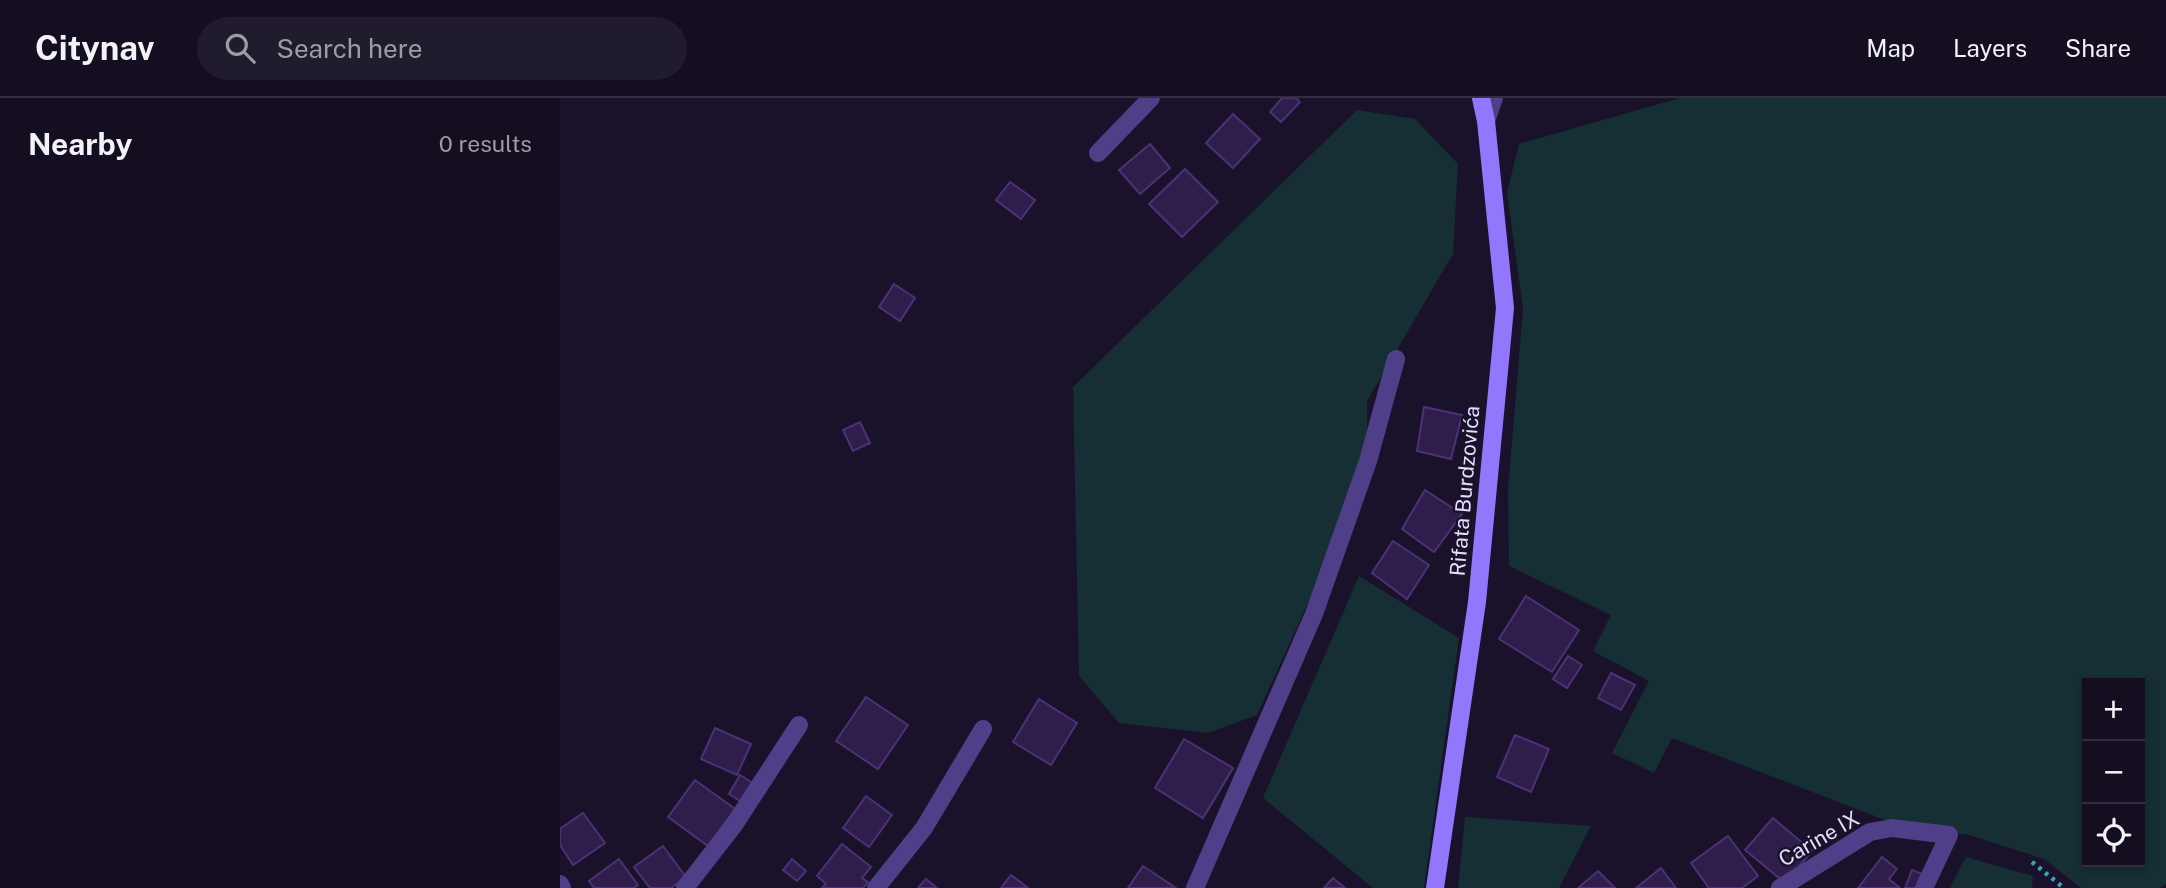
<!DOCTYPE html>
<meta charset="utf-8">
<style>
:root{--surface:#140e20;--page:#211c2d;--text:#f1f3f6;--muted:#9d9ca5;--line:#332e3e}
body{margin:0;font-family:"Public Sans",sans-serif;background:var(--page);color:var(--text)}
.controls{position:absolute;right:21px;bottom:21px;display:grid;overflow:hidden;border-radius:0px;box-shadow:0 4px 10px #0003}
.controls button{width:63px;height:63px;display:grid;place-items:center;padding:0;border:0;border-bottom:2px solid var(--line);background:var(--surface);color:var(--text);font:35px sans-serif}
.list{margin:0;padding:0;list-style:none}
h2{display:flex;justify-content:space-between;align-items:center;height:91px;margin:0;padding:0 28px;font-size:30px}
h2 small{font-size:23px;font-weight:400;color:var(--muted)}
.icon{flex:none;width:38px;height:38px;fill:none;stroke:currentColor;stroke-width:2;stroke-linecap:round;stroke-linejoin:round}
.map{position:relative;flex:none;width:1606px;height:790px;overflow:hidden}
header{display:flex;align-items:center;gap:42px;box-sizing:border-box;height:98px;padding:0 35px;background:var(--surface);border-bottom:2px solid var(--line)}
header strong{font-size:33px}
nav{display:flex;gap:38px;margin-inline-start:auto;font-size:24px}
.search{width:490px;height:63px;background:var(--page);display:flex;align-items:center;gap:18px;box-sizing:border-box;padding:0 24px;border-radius:38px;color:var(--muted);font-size:26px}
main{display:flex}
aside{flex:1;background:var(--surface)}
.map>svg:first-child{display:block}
</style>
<header>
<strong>Citynav</strong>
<div class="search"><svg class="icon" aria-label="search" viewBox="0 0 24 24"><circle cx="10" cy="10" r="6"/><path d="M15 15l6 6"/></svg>Search here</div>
<nav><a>Map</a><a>Layers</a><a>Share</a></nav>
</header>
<main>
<aside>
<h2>Nearby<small>0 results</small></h2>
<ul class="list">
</ul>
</aside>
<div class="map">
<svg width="1606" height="790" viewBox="0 0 1606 790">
<rect width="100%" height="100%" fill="#1a122a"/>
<g fill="#152f34" fill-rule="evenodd">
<path d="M1120 0H1606V786L1600 790H1521L1484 761 1409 737 1338 727 1112 640 1094 675 1052 655 1089 583 1033 553 1051 517 949 468 948 392 963 211 947 94 959 46ZM1527 585H1580V764H1527Z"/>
<polygon points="797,12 855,21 898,66 893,156 807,303 808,373 697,617 648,635 559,625 519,578 513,289"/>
<polygon points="799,478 899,540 864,790 813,790 703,700"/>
<polygon points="905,719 1031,728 999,790 898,790"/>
<polygon points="1406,759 1473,778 1472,790 1390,790"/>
</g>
<g fill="#2f1e4b" stroke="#4b3176" stroke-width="2">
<polygon points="722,0 736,0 740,4 721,24 710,14"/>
<polygon points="673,16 700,41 673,70 646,45"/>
<polygon points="590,46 610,70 580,96 559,72"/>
<polygon points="625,71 658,104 622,139 589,106"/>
<polygon points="450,84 475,102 461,121 436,102"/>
<polygon points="334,186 355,200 340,223 319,209"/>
<polygon points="864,309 902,317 891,361 857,353"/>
<polygon points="300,324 310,345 293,353 283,332"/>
<polygon points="865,392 902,416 874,454 842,431"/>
<polygon points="833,443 869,467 847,501 812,475"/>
<polygon points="966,498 1019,532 992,574 939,541"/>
<polygon points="1008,558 1022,567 1007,590 993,581"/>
<polygon points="1051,575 1075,587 1061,612 1038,600"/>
<polygon points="306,599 348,627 318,671 276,643"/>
<polygon points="479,601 517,625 491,667 453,644"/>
<polygon points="155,630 191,646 177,677 141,661"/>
<polygon points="955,637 989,651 971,694 937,679"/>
<polygon points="624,641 673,670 643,720 595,690"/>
<polygon points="180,677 193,685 182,704 169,696"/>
<polygon points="135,682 175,711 148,748 108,719"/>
<polygon points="306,698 332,717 309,749 283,730"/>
<polygon points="23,715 45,745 13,767 0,747 0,731"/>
<polygon points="1213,720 1252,753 1225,785 1185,752"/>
<polygon points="1168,738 1198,778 1182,790 1149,790 1131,765"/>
<polygon points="282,746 311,769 302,780 308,784 303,790 262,790 266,786 257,778"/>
<polygon points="103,748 126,779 111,790 90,790 74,769"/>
<polygon points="1322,759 1337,771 1329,781 1340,790 1298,790"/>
<polygon points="59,761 78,787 74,790 34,790 29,783"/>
<polygon points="232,761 246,773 237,783 223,772"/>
<polygon points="583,768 616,790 568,790"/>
<polygon points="1101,770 1116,790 1076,790"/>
<polygon points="1352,772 1365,777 1360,790 1345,790"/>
<polygon points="1038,773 1055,790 1018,790"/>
<polygon points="451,777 468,790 441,790"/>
<polygon points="773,780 785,790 764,790"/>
<polygon points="366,781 377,790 358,790"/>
</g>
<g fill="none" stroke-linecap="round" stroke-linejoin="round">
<polyline stroke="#35a9b9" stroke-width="4.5" stroke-dasharray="3.5 5" stroke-linecap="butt" points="1472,764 1504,790"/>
<g stroke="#4f3f88" stroke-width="18">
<polyline points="926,23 934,0"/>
<polyline points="538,55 591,0"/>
<polyline points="0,786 2,790"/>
<polyline points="125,790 174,727 239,627"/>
<polyline points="316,790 364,730 423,631"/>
<polyline points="635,790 754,516 808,363 836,261"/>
<polyline points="1220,790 1310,734 1332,730 1389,737 1364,790"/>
</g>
<polyline stroke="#9276fb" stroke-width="18" points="875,790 917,504 945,210 926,23 921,0"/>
</g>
<g text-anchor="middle" stroke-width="5" stroke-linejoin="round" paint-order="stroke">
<g font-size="21" fill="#e6dcfe" stroke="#1a122a">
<text transform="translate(905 393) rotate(-85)" y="7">Rifata Burdzovića</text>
<text transform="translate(1259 741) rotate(-30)" y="7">Carine IX</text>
</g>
</g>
</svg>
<div class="controls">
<button>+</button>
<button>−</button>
<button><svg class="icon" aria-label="locate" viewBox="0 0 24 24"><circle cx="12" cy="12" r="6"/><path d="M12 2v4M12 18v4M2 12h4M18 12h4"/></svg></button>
</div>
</div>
</main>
